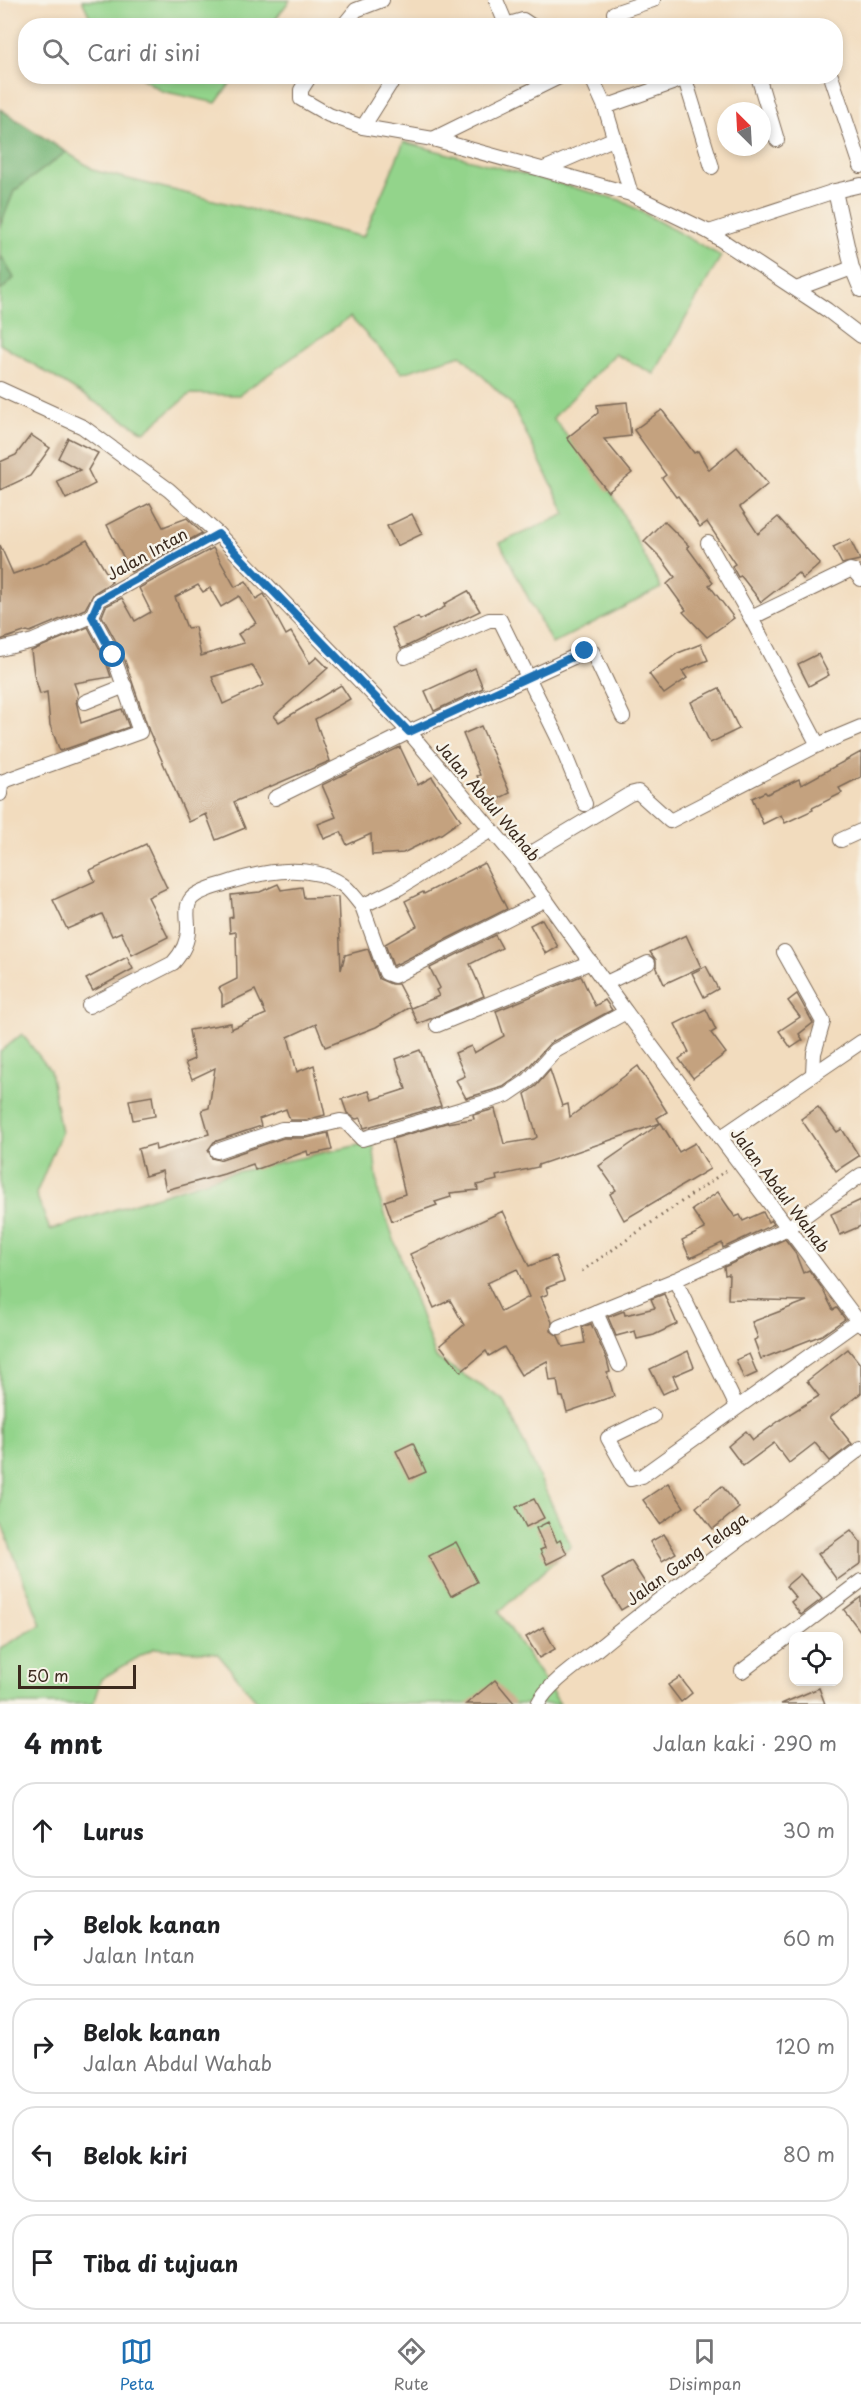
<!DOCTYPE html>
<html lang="id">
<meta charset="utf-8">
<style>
:root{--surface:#fff;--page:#f2f2f2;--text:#202124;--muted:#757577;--line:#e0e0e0;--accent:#1f6fb2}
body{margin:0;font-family:"Playpen Sans",sans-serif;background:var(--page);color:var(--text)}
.controls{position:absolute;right:18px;bottom:18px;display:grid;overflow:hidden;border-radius:12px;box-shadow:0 3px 9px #0003}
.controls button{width:54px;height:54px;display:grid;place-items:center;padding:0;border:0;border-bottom:2px solid var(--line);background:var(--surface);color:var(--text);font:30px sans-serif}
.compass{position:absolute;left:717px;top:102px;width:54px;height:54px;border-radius:50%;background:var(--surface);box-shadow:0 3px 9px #0003;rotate:336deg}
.scale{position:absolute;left:18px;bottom:15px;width:118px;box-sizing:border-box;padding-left:6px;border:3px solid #3b2a1e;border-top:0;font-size:16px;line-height:21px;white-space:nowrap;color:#3b2a1e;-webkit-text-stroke:4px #f7f3e8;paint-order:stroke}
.stop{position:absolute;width:18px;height:18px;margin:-14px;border:4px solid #1f6fb2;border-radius:50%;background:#fff}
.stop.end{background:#1f6fb2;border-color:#fff;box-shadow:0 2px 6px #0008}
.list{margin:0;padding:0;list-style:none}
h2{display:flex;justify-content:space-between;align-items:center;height:78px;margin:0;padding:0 24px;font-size:26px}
h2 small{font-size:20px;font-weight:400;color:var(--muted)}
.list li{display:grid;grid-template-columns:39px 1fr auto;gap:18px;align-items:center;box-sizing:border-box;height:96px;margin:0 12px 12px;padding:0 12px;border:2px solid var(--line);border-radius:24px}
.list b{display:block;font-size:22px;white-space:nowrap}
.list p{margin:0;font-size:20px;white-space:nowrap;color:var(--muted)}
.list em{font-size:20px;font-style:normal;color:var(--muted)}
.icon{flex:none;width:33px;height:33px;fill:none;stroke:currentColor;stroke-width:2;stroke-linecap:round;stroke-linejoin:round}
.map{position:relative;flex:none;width:861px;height:1704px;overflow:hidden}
.search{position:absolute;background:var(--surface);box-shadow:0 3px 9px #0003;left:18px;right:18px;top:18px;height:66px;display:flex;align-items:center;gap:15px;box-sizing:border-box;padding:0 21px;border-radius:24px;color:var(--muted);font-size:22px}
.sheet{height:618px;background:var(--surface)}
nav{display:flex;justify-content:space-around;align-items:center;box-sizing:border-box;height:84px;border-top:2px solid var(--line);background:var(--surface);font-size:16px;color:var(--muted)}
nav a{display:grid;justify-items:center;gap:3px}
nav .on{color:var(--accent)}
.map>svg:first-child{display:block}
</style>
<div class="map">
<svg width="861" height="1704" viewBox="0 0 861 1704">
<rect width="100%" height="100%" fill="#f7f3e8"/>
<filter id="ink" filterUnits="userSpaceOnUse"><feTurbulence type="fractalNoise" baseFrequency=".0167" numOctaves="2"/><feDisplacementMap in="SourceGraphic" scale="12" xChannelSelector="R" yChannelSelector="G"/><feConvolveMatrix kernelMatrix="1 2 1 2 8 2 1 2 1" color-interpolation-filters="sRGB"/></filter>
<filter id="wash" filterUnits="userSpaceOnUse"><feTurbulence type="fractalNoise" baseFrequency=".008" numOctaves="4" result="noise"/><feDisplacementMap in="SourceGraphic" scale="24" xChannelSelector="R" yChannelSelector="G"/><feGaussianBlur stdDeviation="1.35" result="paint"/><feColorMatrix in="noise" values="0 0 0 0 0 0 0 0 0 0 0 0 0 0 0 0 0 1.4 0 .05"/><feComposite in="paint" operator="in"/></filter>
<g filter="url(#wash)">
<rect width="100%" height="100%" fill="#f2dcbe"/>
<g fill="#93d48b" stroke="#677f54" stroke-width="1.5">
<polygon points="82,0 290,0 271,25 94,26"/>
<polygon points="140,77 235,77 216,103 162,91"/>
<polygon points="404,142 620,200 721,256 654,374 615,354 553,418 613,495 661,588 552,644 500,543 566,514 512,405 461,355 402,373 350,317 239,395 190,394 144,432 0,344 0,291 13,278 0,254 0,226 14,191 66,152 96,171 363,237"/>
<polygon points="22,1034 50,1070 61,1133 36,1194 50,1230 227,1174 373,1142 379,1197 436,1358 504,1400 571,1546 499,1612 560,1704 259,1704 217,1653 154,1648 101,1679 93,1704 0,1704 0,1648 41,1625 0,1519 0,1052"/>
</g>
<g fill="#76b677" stroke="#58704a" stroke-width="1.5">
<polygon points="0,109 66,152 14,191 0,226"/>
<polygon points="0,254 14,278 0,291"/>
</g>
<g id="blocks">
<g fill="#c4a27f" fill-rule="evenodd">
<polygon points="627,402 631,436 604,439 632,473 608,492 567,438 598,413 597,405"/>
<polygon points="662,410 694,453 698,451 709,470 737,447 768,484 740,507 758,534 778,517 820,564 803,579 798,573 761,602 741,576 738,577 732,566 735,564 707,522 700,527 678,496 676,497 662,478 666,475 634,430"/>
<polygon points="31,435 50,448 30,476 0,490 0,462 16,455"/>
<polygon points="68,438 98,453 88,470 95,484 66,499 57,481 80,470 58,458"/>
<polygon points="150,503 163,527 187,518 202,533 131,572 107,525"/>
<polygon points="412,514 422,534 397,546 387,526"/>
<polygon points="664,521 689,546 687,547 713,582 709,585 734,618 707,637 683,612 686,610 667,584 675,577 661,558 644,541"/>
<polygon points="850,539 860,560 842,564 833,547"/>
<polygon points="87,540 112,582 94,593 85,609 30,632 27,631 0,640 0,545 13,574 45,563"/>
<path d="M213 548 235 587 246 581 256 599 264 594 286 635 291 632 310 663 317 657 328 668 274 716 279 722 341 685 350 699 315 719 330 761 234 802 245 828 216 840 206 814 189 822 149 731 122 652 102 616 106 606 122 598 135 621 151 612 139 588ZM198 585 203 592 210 588 221 607 239 596 256 623 238 634 244 643 201 656 195 627 187 628 175 597ZM252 665 264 685 223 704 212 677Z"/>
<polygon points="468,591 480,611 401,649 392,628 418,617 420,620 445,607 444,604"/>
<polygon points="88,627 105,659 111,677 74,683 78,694 76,701 81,723 122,709 129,727 60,751 50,725 47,692 40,694 34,674 31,651"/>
<polygon points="701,644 708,660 682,671 687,678 664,694 649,674 678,653"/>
<polygon points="818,654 829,675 809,686 798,664"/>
<polygon points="475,668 483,688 434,711 425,691"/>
<polygon points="719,688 739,729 710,743 691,702"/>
<polygon points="481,726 510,793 490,803 477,776 480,775 463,734"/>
<polygon points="400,747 418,785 432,777 461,820 441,834 403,853 372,855 371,834 347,845 341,832 324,839 318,824 336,817 322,785"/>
<polygon points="861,752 861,777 839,788 842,793 812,808 813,810 785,823 781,815 763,824 752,798 765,792 767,794 799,779 801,785"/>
<polygon points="146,844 167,888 148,897 168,937 132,955 121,932 112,936 102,914 67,929 53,900 95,881 90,870"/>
<polygon points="484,863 507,909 393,966 385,944 417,926 405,901 423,892 424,894"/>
<polygon points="278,884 281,890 302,887 304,898 338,897 341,970 345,955 368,949 379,979 391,984 398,984 410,1007 376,1027 325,1047 316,1024 288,1037 297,1072 314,1065 325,1115 306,1120 290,1120 286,1109 259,1119 261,1126 214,1142 208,1150 212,1158 219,1160 283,1138 307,1138 328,1133 332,1150 308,1155 307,1151 255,1170 253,1164 224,1174 166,1190 162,1171 145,1176 138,1149 155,1144 156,1150 209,1134 202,1110 209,1108 215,1068 192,1079 185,1063 194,1059 189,1030 231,1023 231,1029 266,1014 255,990 222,1006 222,994 219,988 237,979 236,932 230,933 229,918 233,917 231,895 260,892"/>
<polygon points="542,919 558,947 546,954 530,925"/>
<polygon points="495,935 502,948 470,964 484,996 418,1024 411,1008 439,996 436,990 440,988 430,968"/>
<polygon points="686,935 701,967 664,984 656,966 656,960 650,952"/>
<polygon points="127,957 133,969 93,991 86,979"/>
<polygon points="706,966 718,989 704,997 692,973"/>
<polygon points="581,976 595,1006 605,1000 612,1010 550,1043 523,1073 503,1087 466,1098 456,1080 465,1076 455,1053 471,1046 474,1053 504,1036 496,1011"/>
<polygon points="797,994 813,1023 799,1034 803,1040 791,1048 779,1031 800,1017 788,1001"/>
<polygon points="706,1009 716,1030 711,1033 726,1053 693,1078 679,1059 689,1052 675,1024"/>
<polygon points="420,1050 441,1106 364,1128 361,1118 356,1119 347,1113 342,1099 369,1091 372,1100 406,1089 396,1059"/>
<polygon points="638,1066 667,1112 657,1118 660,1123 538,1165 538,1167 496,1176 497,1180 477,1185 478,1190 450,1193 451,1197 435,1202 437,1205 392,1221 385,1201 405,1194 392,1139 446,1123 474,1119 473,1115 495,1109 504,1144 534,1139 537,1137 525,1094 536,1086 550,1070 562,1106 568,1104 570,1117"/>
<polygon points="152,1096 155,1116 133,1120 129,1100"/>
<polygon points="818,1107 837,1132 842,1129 859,1156 836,1171 801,1119"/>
<polygon points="661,1123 679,1152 695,1143 710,1169 624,1220 610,1194 616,1190 599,1166"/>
<polygon points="718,1192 735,1217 740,1215 743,1221 763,1212 768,1222 771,1220 774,1224 723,1248 722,1243 690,1258 682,1240 705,1229 692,1210"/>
<polygon points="861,1200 861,1226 840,1235 831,1214"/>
<path d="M503 1211 529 1266 555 1256 564 1281 546 1288 548 1294 541 1297 552 1322 551 1331 558 1336 563 1347 585 1343 582 1327 591 1324 607 1360 610 1372 607 1373 614 1396 567 1412 563 1397H560L557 1380 550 1381 547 1361 521 1375 504 1347 489 1356 486 1351 461 1372 440 1345 464 1325 450 1300 434 1308 410 1254ZM517 1269 529 1297 501 1312 487 1283Z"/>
<polygon points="785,1239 795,1252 803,1273 809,1270 822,1288 833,1310 837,1308 845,1319 822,1335 761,1359 754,1340 758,1338 752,1322 807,1301 728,1299 729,1274 725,1275 724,1267"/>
<polygon points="664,1294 677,1324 654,1335 637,1339 635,1331 616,1336 608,1317 624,1311 625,1315 655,1308 651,1299"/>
<polygon points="848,1349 861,1365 861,1393 830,1417 852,1444 830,1461 815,1443 789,1463 774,1443 743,1466 728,1446 746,1431 753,1440 783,1418 819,1396 807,1381"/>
<polygon points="688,1351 694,1367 673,1376 678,1387 663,1394 650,1369"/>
<polygon points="749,1354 757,1373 744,1379 736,1360"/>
<polygon points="413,1443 426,1472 410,1479 396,1451"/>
<polygon points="668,1483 684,1507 660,1524 643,1500"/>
<polygon points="722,1486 739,1508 713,1529 696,1507"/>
<polygon points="534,1499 544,1518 526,1527 516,1507"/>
<polygon points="548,1522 557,1542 560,1540 567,1554 547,1564 540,1550 545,1548 536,1528"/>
<polygon points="851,1530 861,1543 861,1563 837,1580 818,1554"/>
<polygon points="664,1534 676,1553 662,1561 650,1542"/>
<polygon points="456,1542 477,1582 451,1596 429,1556"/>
<polygon points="631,1561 651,1592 621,1610 602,1579"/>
<polygon points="800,1574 822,1599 801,1615 791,1602 796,1598 786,1586"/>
<polygon points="861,1597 861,1632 844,1610"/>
<polygon points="543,1627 555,1649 539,1658 526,1637"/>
<polygon points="680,1677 692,1693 681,1702 668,1685"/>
<polygon points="495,1680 515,1704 466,1704"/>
<polygon points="819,1688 825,1704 781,1704"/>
</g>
</g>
</g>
<g filter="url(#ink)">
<use href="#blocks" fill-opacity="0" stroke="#7b6856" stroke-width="1.5"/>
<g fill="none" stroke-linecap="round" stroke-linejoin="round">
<defs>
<g id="street">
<polyline points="496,0 506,24"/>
<polyline points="614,13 653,0"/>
<polyline points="343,26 356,10 382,0"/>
<polyline points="502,26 523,20 532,26"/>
<polyline points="310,76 301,90 301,99 329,115 363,127 433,139 631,194 709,232 827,310 861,336"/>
<polyline points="591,76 605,107 631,194"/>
<polyline points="758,76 777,140"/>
<polyline points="831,76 861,166"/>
<polyline points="685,79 712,167"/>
<polyline points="605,107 692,76"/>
<polyline points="363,127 390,84 398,76"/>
<polyline points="433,139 561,76"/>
<polyline points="544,169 613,139"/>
<polyline points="835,191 852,268 861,290"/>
<polyline points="709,232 835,191 861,185"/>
<polyline points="796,289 852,268"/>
<polyline points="0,389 83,427 169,490 218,534 409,732 518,861 626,1012 861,1325"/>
<polyline points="708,543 751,618"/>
<polyline points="0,649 33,641 92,616 99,600 218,534"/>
<polyline points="405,657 489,620 500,620 558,738 585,804"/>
<polyline points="85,702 125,686"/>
<polyline points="818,745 751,618 850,570 854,571 861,579"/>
<polyline points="0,794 1,784 4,781 140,732 113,655 92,616"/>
<polyline points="275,798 409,732 589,650 592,651 623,717"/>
<polyline points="841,840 861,831"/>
<polyline points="518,861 630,794 638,792 670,821 818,745 861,727"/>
<polyline points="362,906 386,973 394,976 546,899"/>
<polyline points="784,952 823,1022 814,1053 813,1073"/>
<polyline points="606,983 648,963"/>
<path d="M89 1006 173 963C183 952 189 941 188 926 188 918 185 907 191 899 198 891 214 887 224 884 259 872 306 862 340 883 349 888 355 898 362 906L399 888 491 830"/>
<polyline points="437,1025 591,962"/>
<polyline points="720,1138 861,1042"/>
<polyline points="217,1151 282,1129 307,1129 340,1121 346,1122 362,1139 489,1101 507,1095 529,1080 555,1051 626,1012"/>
<polyline points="559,1327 596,1312"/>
<polyline points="619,1365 596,1312 675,1280"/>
<polyline points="737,1407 675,1280 788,1228 861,1175"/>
<polyline points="653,1416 608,1438 631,1479 642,1476 858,1321"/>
<polyline points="742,1671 861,1581"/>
<path d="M538 1704C547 1685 578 1664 595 1651 680 1580 773 1516 861 1448"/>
</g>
</defs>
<use href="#street" stroke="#7b6856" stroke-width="16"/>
<polyline stroke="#7b6856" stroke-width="3" stroke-dasharray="1.5 4.5" stroke-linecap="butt" points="582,1271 727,1170"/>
<use href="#street" stroke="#fff" stroke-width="14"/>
</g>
</g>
<g fill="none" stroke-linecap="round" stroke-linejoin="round" filter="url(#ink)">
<polyline stroke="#1f6fb2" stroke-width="8" points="113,655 92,616 99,600 218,534 409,732 585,651"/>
</g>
<g text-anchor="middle" stroke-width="5" stroke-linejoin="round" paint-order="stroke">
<g font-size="16" fill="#3b2a1e" stroke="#f7f3e8">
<text transform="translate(147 554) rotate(-29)" y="6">Jalan Intan</text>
<text transform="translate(488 801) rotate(50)" y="6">Jalan Abdul Wahab</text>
<text transform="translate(780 1190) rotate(53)" y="6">Jalan Abdul Wahab</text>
<text transform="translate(687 1559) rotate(-36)" y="6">Jalan Gang Telaga</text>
</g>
</g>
</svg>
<div class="controls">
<button><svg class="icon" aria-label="locate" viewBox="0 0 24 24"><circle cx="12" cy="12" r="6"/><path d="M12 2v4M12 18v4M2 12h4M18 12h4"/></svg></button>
</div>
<svg class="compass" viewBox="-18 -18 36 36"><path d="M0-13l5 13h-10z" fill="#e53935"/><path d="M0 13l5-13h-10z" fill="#757577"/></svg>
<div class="scale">50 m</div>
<div class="stop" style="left:113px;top:655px"></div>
<div class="stop end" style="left:585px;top:651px"></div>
<div class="search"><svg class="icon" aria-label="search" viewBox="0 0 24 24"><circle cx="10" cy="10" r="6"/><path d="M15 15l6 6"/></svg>Cari di sini</div>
</div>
<section class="sheet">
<h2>4 mnt<small>Jalan kaki · 290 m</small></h2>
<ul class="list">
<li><svg class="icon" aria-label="ahead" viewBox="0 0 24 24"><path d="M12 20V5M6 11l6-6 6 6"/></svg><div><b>Lurus</b></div><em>30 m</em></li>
<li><svg class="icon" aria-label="right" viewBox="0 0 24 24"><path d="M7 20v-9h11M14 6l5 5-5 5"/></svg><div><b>Belok kanan</b><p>Jalan Intan</p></div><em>60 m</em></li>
<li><svg class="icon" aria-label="right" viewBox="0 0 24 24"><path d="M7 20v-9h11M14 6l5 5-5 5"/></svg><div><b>Belok kanan</b><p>Jalan Abdul Wahab</p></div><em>120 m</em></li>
<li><svg class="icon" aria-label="left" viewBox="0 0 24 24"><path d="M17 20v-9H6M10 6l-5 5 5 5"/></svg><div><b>Belok kiri</b></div><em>80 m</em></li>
<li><svg class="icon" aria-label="arrive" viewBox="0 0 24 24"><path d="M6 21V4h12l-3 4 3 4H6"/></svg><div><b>Tiba di tujuan</b></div></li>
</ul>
</section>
<nav>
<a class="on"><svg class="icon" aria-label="map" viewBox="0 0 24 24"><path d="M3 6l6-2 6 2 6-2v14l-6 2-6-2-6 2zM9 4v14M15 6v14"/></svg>Peta</a>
<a><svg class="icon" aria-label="directions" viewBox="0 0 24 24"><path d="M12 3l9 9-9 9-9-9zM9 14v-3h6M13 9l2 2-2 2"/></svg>Rute</a>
<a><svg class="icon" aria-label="saved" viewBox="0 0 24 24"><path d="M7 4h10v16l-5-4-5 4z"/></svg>Disimpan</a>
</nav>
